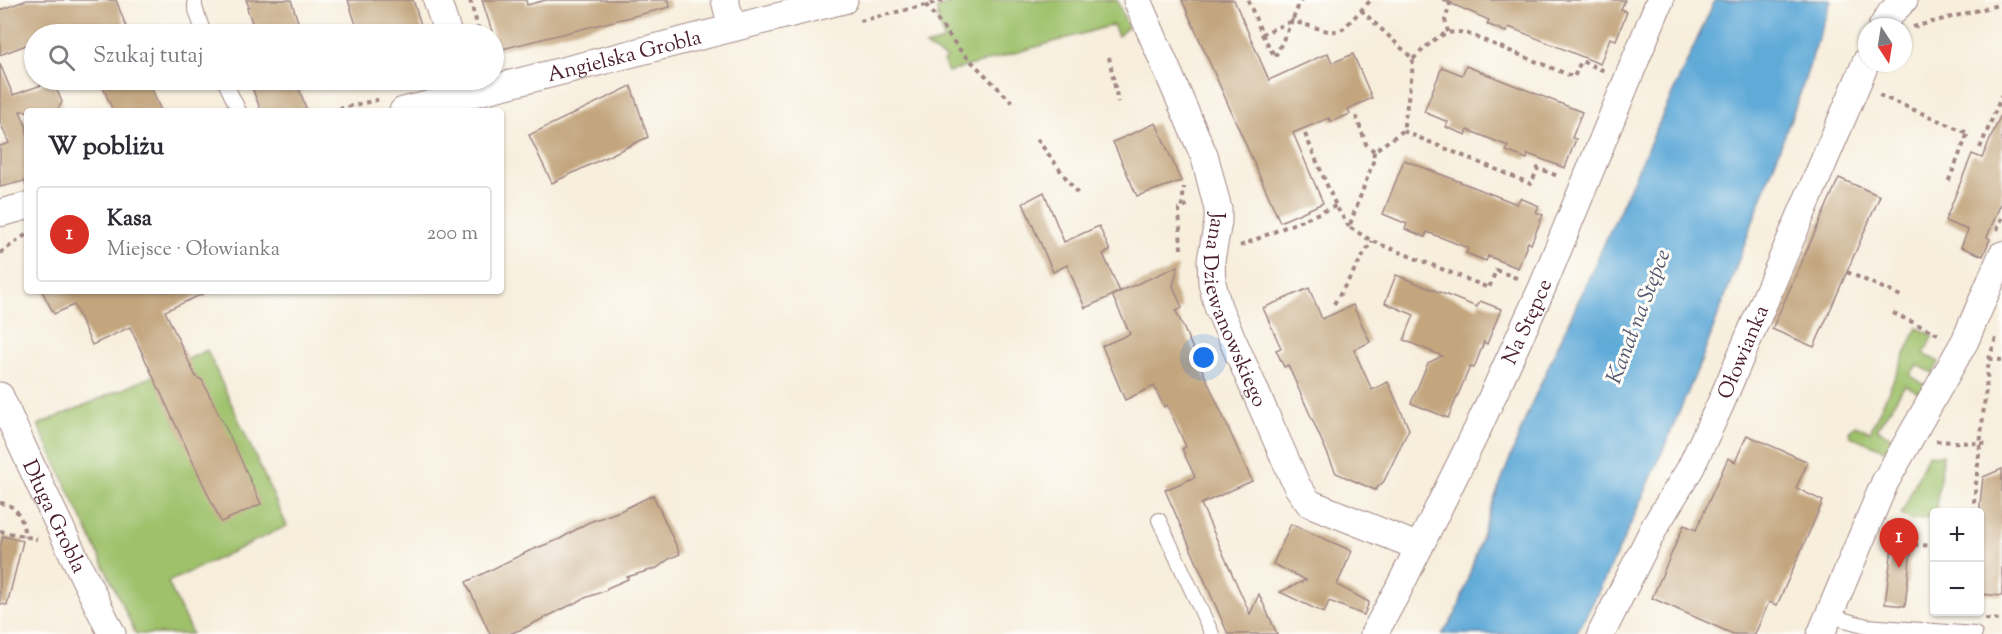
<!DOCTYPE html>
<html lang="pl">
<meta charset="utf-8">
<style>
:root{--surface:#fff;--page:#f2f2f3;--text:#2b2b33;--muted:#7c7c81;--line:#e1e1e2;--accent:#d93025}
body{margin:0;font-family:"Sorts Mill Goudy",serif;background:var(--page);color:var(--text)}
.controls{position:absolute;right:18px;bottom:18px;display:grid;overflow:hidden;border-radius:6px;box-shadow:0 2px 4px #0004}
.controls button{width:54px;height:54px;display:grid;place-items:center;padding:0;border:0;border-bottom:2px solid var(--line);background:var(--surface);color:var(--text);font:30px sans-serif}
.compass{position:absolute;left:1858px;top:18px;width:54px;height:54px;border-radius:50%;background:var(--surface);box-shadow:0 2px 4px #0004;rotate:168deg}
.you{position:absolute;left:1204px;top:358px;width:21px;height:21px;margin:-15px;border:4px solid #fff;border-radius:50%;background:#1a73e8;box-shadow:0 0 0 9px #1a73e833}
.badge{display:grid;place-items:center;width:39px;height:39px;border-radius:50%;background:var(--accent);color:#fff;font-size:20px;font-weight:700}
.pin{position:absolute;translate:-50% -50px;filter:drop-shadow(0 2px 3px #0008)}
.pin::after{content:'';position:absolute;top:32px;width:21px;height:18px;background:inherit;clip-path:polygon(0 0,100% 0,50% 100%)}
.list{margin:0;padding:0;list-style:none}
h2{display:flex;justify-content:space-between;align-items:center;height:78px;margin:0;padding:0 24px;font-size:26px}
h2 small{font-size:20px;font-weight:400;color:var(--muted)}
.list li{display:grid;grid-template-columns:39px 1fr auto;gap:18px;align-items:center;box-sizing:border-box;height:96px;margin:0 12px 12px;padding:0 12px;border:2px solid var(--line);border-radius:6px}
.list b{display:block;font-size:22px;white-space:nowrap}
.list p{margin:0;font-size:20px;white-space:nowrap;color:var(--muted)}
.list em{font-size:20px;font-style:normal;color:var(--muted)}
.icon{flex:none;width:33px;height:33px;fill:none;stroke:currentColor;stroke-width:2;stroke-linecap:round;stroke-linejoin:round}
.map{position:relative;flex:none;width:2002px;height:634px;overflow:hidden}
.search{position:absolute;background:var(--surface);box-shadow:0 2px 4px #0004;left:24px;top:24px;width:480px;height:66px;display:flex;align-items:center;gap:15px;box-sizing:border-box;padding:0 21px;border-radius:33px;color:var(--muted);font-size:22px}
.panel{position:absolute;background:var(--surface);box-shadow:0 2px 4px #0004;left:24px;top:108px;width:480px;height:186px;border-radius:6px}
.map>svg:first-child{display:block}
</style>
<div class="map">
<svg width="2002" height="634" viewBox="0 0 2002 634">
<rect width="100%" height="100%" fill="#fdfcf7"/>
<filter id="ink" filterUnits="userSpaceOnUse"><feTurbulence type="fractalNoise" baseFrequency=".0167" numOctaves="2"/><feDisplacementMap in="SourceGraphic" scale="12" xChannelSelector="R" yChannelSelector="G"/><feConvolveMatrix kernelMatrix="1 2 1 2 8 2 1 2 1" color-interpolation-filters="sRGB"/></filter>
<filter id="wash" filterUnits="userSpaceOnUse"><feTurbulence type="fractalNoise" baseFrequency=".008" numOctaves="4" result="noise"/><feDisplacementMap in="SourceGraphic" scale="24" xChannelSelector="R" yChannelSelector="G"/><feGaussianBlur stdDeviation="1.35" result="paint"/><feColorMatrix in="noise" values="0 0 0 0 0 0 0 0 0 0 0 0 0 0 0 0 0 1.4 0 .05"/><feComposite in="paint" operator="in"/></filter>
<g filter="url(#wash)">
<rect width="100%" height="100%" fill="#f7eedc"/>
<g fill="#9ec16b" stroke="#74704b" stroke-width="1.5">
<polygon points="959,0 1117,0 1128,27 1118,36 1113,25 948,72 943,61 947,59 925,46 944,41 938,18 937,8"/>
<polygon points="1917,328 1933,335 1924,354 1939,362 1933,373 1917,365 1910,375 1925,385 1922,392 1918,392 1905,385 1877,429 1891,437 1891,443 1888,448 1884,450 1850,436 1849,432 1855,425 1870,432"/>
<polygon points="207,350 287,526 168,582 192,634 136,634 38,425 153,376"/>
<polygon points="1928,454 1943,455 1936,508 1926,518 1913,520 1901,515"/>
</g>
<path fill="#60aad8" stroke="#556482" stroke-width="1.5" d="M1715 0H1831L1800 94 1702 359C1662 451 1625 546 1576 634H1442L1457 612 1493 502 1530 407Z"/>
<g id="blocks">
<g fill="#c3a57e">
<polygon points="27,0 116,0 129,34 82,34 78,24 53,34 34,34 34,42 0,55 0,10"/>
<polygon points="246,0 291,0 302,34 256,34 247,8 249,7"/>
<polygon points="348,0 413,0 424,34 359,34"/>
<polygon points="482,0 526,0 527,5 546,0 669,0 670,7 498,50"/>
<polygon points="1182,0 1234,0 1269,80 1328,53 1332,63 1353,54 1372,98 1348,109 1350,114 1331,122 1329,118 1293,133 1323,203 1280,222"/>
<polygon points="1443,0 1625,0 1621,9 1627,12 1616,40 1610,38 1600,64 1509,27 1506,32 1487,24 1489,20"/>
<polygon points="0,64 13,95 53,81 62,102 57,111 20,111 27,128 27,187 24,181 0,187 0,146 9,143 0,122"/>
<polygon points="1466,66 1582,112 1572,138 1576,139 1565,168 1528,154 1527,159 1506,151 1508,146 1468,130 1466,135 1446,127 1448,122 1424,112 1442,67 1462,75"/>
<polygon points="100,80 148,80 161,111 113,111"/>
<polygon points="249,80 296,80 307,111 261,111"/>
<polygon points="631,86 648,137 552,183 529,135"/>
<polygon points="2002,112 2002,201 1987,237 1990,239 1983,256 1961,247 1968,230 1945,221 1972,154 1982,158"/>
<polygon points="1156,123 1181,181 1137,196 1113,142"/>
<polygon points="1404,160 1517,204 1520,198 1539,206 1536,212 1543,215 1531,244 1528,242 1518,268 1488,256 1486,261 1466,253 1468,248 1427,232 1425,237 1405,229 1407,224 1383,214"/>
<polygon points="1839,178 1880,196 1814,347 1772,329"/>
<polygon points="1044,192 1064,242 1099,226 1110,251 1103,254 1120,292 1085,308 1067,265 1053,272 1023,203"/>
<polygon points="1178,266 1173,286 1182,308 1176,311 1252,481 1201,504 1250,614 1259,594 1277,634 1228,634 1165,490 1195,477 1182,449 1186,447 1177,426 1167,405 1164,407 1154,386 1125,400 1102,346 1130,334 1112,295"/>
<polygon points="1396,275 1477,307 1480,301 1501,309 1487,344 1484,342 1474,368 1470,367 1448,418 1411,403 1428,363 1442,356 1404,340 1414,315 1385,303"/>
<polygon points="1309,288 1322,319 1353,305 1370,342 1354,350 1372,390 1388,382 1409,429 1384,481 1375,490 1336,473 1288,365 1284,367 1276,350 1281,348 1263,308"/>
<polygon points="42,291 209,291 165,311 196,377 202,380 237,451 261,504 221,522 130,327 92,345 74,305 54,314"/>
<polygon points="1747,435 1808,462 1796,488 1823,501 1777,605 1769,602 1755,634 1733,634 1652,598 1684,525 1696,530 1728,458 1735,462"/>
<polygon points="2002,469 2002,596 1980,594 1980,504 1983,477"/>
<polygon points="653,495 680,554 669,559 657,568 627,577 628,579 607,588 607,590 585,598 522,629 509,634 490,634 466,582 529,551 560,539 587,523 620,511"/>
<polygon points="1291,524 1352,551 1337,585 1369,602 1364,615 1329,601 1324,613 1280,592 1306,580 1273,564"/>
<polygon points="3,536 23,541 7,605 0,604 0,548"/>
<polygon points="1892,547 1911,549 1905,606 1885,604"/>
</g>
</g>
</g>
<g filter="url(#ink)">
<use href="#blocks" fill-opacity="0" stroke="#a08684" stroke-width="1.5"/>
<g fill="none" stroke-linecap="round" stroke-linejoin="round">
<defs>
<g id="lane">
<polyline points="195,0 195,7 204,34"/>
<polyline points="224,80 239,111"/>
<polyline points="1159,520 1212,634"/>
<polyline points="1830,616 1867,626 1975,634"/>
</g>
<g id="street">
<polyline points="437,0 448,34"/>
<polyline points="725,0 732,28"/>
<path id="s1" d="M1137 0 1205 158 1218 209V222L1211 260 1212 283 1218 307 1297 486 1309 503 1419 547"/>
<polyline points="1882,27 1891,13 1904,0"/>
<path id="s2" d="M403 111 844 0"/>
<polyline points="0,213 27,206"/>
<path id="s3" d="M0 396C35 477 73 555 112 634"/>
<path id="s4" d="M1374 634 1398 590 1477 430 1542 288 1660 0"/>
<path id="s5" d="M1601 634 1655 526 1690 469 1720 405 1867 60"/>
<polyline points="1821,634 1885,482 1965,341 2002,255"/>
</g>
</defs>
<use href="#lane" stroke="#a08684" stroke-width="16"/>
<use href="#street" stroke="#a08684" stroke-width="29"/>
<g stroke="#a08684" stroke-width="4" stroke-dasharray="4.5 4.5" stroke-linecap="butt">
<polyline points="470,0 480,34"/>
<polyline points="1248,0 1262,34 1292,21 1301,0"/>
<polyline points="926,5 960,50 1014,104"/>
<polyline points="1361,10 1413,59 1412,73 1403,131 1374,151 1373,162 1349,227 1372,241 1489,288 1496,270 1519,279"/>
<polyline points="860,21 946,0"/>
<polyline points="1913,27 2002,4"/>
<polyline points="1448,32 1445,20 1451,0"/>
<polyline points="1262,34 1275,57 1292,21 1331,32 1343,29 1371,0"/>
<polyline points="1109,57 1118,102"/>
<path d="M1413 59C1430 44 1440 28 1466 33L1574 77 1581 61 1605 71"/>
<polyline points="1879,95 1968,133 1947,185"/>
<polyline points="330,111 381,99"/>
<polyline points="1356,116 1366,144 1374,151"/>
<polyline points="1403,131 1531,184 1538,168 1560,177"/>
<polyline points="1305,134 1336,206 1349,227"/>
<polyline points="1037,139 1078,194"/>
<polyline points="1980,148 2002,95"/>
<polyline points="1182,207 1184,187"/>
<polyline points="1997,230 2002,218"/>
<polyline points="1240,246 1336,206"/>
<polyline points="1181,249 1179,209 1190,204"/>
<polyline points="0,253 27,234"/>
<polyline points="1847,272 1901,296"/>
<polyline points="1334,304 1372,241"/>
<polyline points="1893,313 1942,336"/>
<polyline points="1989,359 2002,360"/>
<polyline points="1936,441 1990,444"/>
<path d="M0 503C19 505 23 521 25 537"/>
<polyline points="1973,512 1989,359 1996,338"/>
<polyline points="0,531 37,539"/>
<polyline points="1887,543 1934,546"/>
<polyline points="1985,619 2002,620"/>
</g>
<use href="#lane" stroke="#fff" stroke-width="14"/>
<use href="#street" stroke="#fff" stroke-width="27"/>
</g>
</g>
<g text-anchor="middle" stroke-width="6" stroke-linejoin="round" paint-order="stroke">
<g font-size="21" fill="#4a1f2b" stroke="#fdfcf7">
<text dy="7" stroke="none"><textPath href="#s2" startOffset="228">Angielska Grobla</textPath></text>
<text dy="7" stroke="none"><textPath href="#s1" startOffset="330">Jana Dziewanowskiego</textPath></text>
<text dy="7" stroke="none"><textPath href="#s4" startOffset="348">Na Stępce</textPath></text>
<text dy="7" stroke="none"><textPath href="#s5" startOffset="316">Ołowianka</textPath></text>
<text dy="7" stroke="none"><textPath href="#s3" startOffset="132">Długa Grobla</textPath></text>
</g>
<g font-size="22" font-style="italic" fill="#535770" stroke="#fdfcf7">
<text transform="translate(1637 316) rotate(-69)" y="8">Kanał na Stępce</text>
</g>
</g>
</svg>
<div class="controls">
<button>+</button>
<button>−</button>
</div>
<svg class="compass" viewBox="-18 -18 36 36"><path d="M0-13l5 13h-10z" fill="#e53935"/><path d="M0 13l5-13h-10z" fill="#7c7c81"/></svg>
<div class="you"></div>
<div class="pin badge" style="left:1899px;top:568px">1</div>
<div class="search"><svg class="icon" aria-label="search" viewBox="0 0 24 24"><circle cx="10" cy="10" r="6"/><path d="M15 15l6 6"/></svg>Szukaj tutaj</div>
<section class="panel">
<h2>W pobliżu<small></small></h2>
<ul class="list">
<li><span class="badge">1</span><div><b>Kasa</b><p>Miejsce · Ołowianka</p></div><em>200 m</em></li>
</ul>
</section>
</div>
